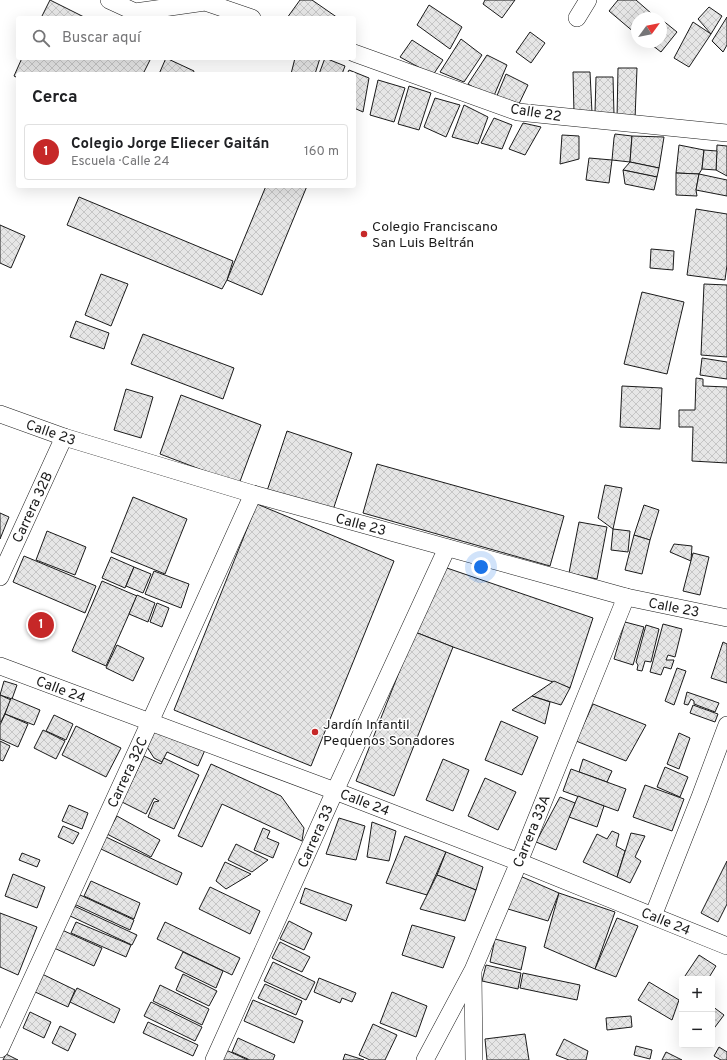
<!DOCTYPE html>
<html lang="es">
<meta charset="utf-8">
<style>
:root{--surface:#fff;--page:#f2f2f2;--text:#202124;--muted:#757577;--line:#e0e0e0;--accent:#c62828}
body{margin:0;font-family:Overpass,sans-serif;background:var(--page);color:var(--text)}
.controls{position:absolute;right:12px;bottom:12px;display:grid;overflow:hidden;border-radius:4px;box-shadow:0 4px 16px #0002}
.controls button{width:36px;height:36px;display:grid;place-items:center;padding:0;border:0;border-bottom:1px solid var(--line);background:var(--surface);color:var(--text);font:20px sans-serif}
.compass{position:absolute;left:631px;top:12px;width:36px;height:36px;border-radius:50%;background:var(--surface);box-shadow:0 4px 16px #0002;rotate:57deg}
.you{position:absolute;left:481px;top:567px;width:14px;height:14px;margin:-10px;border:3px solid #fff;border-radius:50%;background:#1a73e8;box-shadow:0 0 0 6px #1a73e833}
.badge{display:grid;place-items:center;width:26px;height:26px;border-radius:50%;background:var(--accent);color:#fff;font-size:13px;font-weight:700}
.pin{position:absolute;translate:-50% -50%;border:2px solid #fff;box-shadow:0 1px 4px #0006}
.list{margin:0;padding:0;list-style:none}
h2{display:flex;justify-content:space-between;align-items:center;height:52px;margin:0;padding:0 16px;font-size:17px}
h2 small{font-size:13px;font-weight:400;color:var(--muted)}
.list li{display:grid;grid-template-columns:26px 1fr auto;gap:12px;align-items:center;box-sizing:border-box;height:56px;margin:0 8px 8px;padding:0 8px;border:1px solid var(--line);border-radius:4px}
.list b{display:block;font-size:15px;white-space:nowrap}
.list p{margin:0;font-size:13px;white-space:nowrap;color:var(--muted)}
.list em{font-size:13px;font-style:normal;color:var(--muted)}
.icon{flex:none;width:22px;height:22px;fill:none;stroke:currentColor;stroke-width:2;stroke-linecap:round;stroke-linejoin:round}
.map{position:relative;flex:none;width:727px;height:1060px;overflow:hidden}
.search{position:absolute;background:var(--surface);box-shadow:0 4px 16px #0002;left:16px;top:16px;width:340px;height:44px;display:flex;align-items:center;gap:10px;box-sizing:border-box;padding:0 14px;border-radius:4px;color:var(--muted);font-size:15px}
.panel{position:absolute;background:var(--surface);box-shadow:0 4px 16px #0002;left:16px;top:72px;width:340px;height:116px;border-radius:4px}
.map>svg:first-child{display:block}
</style>
<div class="map">
<svg width="727" height="1060" viewBox="0 0 727 1060">
<defs>
<pattern id="building-cross-hatch" width="8" height="8" patternUnits="userSpaceOnUse"><rect width="8" height="8" fill="#e6e6e6"/><path d="M0 0l8 8M0 8l8-8" fill="none" stroke="#c5c5c5"/></pattern>
</defs>
<rect width="100%" height="100%" fill="#fff"/>
<g fill="url(#building-cross-hatch)" stroke="#1a1a1a">
<polygon points="50,0 86,18 41,18"/>
<polygon points="300,0 312,0 338,18 287,18"/>
<polygon points="485,0 515,0 502,18 483,4"/>
<polygon points="618,0 636,0 652,14 648,18 637,18 637,31 635,33 609,11"/>
<polygon points="429,5 462,27 450,49 417,25"/>
<polygon points="709,7 722,16 711,34 698,19"/>
<polygon points="727,17 727,45 723,52 712,41"/>
<polygon points="661,19 677,32 661,52 648,42 661,42"/>
<polygon points="693,22 711,34 689,67 674,58"/>
<polygon points="530,32 545,43 531,63 516,52"/>
<polygon points="461,39 482,55 464,82 440,72"/>
<polygon points="412,40 443,60 433,75 400,57"/>
<polygon points="487,55 507,65 493,98 468,84"/>
<polygon points="22,58 151,58 143,74 18,74 18,78 14,76"/>
<polygon points="166,58 194,71 193,74 159,74"/>
<polygon points="295,58 320,58 315,74 291,74"/>
<polygon points="325,58 345,66 342,74 319,74"/>
<polygon points="618,68 637,68 635,119 617,119"/>
<polygon points="349,70 369,78 363,112 354,108 354,74 347,74"/>
<polygon points="573,72 590,72 592,113 574,113"/>
<polygon points="506,74 528,85 517,108 496,98"/>
<polygon points="596,77 613,77 614,115 595,112"/>
<polygon points="378,80 405,88 394,122 370,115"/>
<polygon points="409,86 431,93 419,130 398,124"/>
<polygon points="435,98 460,105 446,137 424,127"/>
<polygon points="464,105 488,117 478,144 452,137"/>
<polygon points="494,118 512,125 502,149 481,143"/>
<polygon points="523,123 541,127 525,155 509,149"/>
<polygon points="615,134 632,136 630,162 612,160 614,138"/>
<polygon points="562,135 579,136 579,159 560,164"/>
<polygon points="632,136 664,137 659,168 630,162"/>
<polygon points="679,145 704,150 702,169 699,174 676,173"/>
<polygon points="717,145 727,146 727,176 716,170"/>
<polygon points="704,150 717,151 716,170 702,169"/>
<polygon points="589,158 612,160 609,183 586,180"/>
<polygon points="630,162 659,168 657,177 623,170"/>
<polygon points="623,170 657,177 654,190 625,184"/>
<polygon points="676,173 699,174 696,190 697,196 676,195"/>
<polygon points="699,174 727,180 727,196 696,190"/>
<polygon points="266,186 307,186 262,295 227,280"/>
<polygon points="79,197 233,261 227,280 222,289 67,225"/>
<polygon points="696,209 727,214 727,265 725,280 687,275"/>
<polygon points="0,225 25,236 11,268 0,263"/>
<polygon points="651,249 674,251 673,270 650,268"/>
<polygon points="101,274 128,284 111,326 85,315"/>
<polygon points="704,284 727,285 727,357 701,355"/>
<polygon points="642,292 684,302 667,374 624,364"/>
<polygon points="76,321 109,333 104,349 70,337"/>
<polygon points="143,334 234,368 223,399 131,364"/>
<polygon points="702,358 727,362 727,379 700,375"/>
<polygon points="696,378 703,379 703,386 727,387 727,463 692,461 693,427 679,427 679,410 695,410"/>
<polygon points="622,386 662,388 660,429 620,427"/>
<polygon points="126,389 153,397 141,438 114,430"/>
<polygon points="181,395 261,425 239,484 160,454"/>
<polygon points="287,431 352,453 332,513 267,491"/>
<polygon points="377,464 564,516 550,566 363,513"/>
<polygon points="605,485 622,488 613,529 598,518"/>
<polygon points="133,497 187,519 165,574 111,552"/>
<polygon points="257,504 394,561 311,766 174,710"/>
<polygon points="644,505 659,510 650,540 634,535"/>
<polygon points="0,513 9,517 0,539"/>
<polygon points="579,522 607,527 597,579 569,573"/>
<polygon points="613,529 630,531 628,552 611,550"/>
<polygon points="47,531 86,547 75,575 36,560"/>
<polygon points="634,535 650,540 642,574 625,570"/>
<polygon points="674,544 692,546 691,561 670,552"/>
<polygon points="693,553 709,557 700,595 683,591"/>
<polygon points="24,556 96,586 85,613 13,582"/>
<polygon points="111,557 134,567 125,588 102,578"/>
<polygon points="441,566 593,618 570,688 453,647 415,632"/>
<polygon points="134,567 151,574 143,593 126,586"/>
<polygon points="154,571 189,584 181,608 145,594"/>
<polygon points="102,581 137,596 106,666 72,651"/>
<polygon points="137,595 155,603 148,622 129,614"/>
<polygon points="157,603 169,608 162,627 150,622"/>
<polygon points="625,622 644,627 633,665 614,659"/>
<polygon points="663,624 682,629 675,657 668,655 666,660 674,660 671,669 664,667 661,675 650,672"/>
<polygon points="646,625 659,629 651,662 645,661 642,671 637,670 638,665 636,662"/>
<polygon points="415,632 453,647 394,796 356,781"/>
<polygon points="723,642 727,644 727,683 711,678"/>
<polygon points="117,645 144,658 133,681 106,668"/>
<polygon points="677,668 686,671 674,705 665,701"/>
<polygon points="4,681 17,685 12,699 0,695"/>
<polygon points="554,681 570,688 561,705 532,696"/>
<polygon points="687,692 719,703 715,712 694,704 694,701 691,699 688,705 684,704"/>
<polygon points="0,695 11,700 1,722 0,722"/>
<polygon points="532,696 550,702 545,724 512,710"/>
<polygon points="11,698 40,710 34,725 5,714"/>
<polygon points="593,704 646,725 626,761 576,741"/>
<polygon points="693,705 718,714 715,722 690,713"/>
<polygon points="5,714 28,724 18,747 0,739 0,725"/>
<polygon points="54,715 73,724 66,740 46,731"/>
<polygon points="501,721 538,737 522,775 485,760"/>
<polygon points="76,726 121,748 106,777 62,755"/>
<polygon points="155,727 205,750 198,766 167,752 162,762 154,758 147,747"/>
<polygon points="43,730 65,741 56,759 34,748"/>
<polygon points="679,733 690,738 679,769 667,764"/>
<polygon points="0,741 10,746 3,761 0,760"/>
<polygon points="144,756 161,764 164,758 199,775 174,829 148,817 154,802 159,801 154,798 146,814 122,802"/>
<polygon points="443,759 469,770 453,811 426,800"/>
<polygon points="583,759 612,771 607,782 579,772"/>
<polygon points="211,764 281,796 304,828 302,841 222,804 202,847 178,836"/>
<polygon points="665,767 688,777 680,797 657,787"/>
<polygon points="571,769 626,789 618,811 563,791"/>
<polygon points="485,778 516,792 498,830 468,816"/>
<polygon points="645,785 684,799 672,831 633,817"/>
<polygon points="578,796 604,806 597,827 569,817"/>
<polygon points="560,797 575,803 556,850 536,842"/>
<polygon points="69,805 88,813 82,829 62,821"/>
<polygon points="117,816 160,840 151,857 107,834"/>
<polygon points="339,818 365,826 356,860 326,854"/>
<polygon points="372,822 396,831 389,861 367,857"/>
<polygon points="63,826 79,833 73,844 58,837"/>
<polygon points="263,828 270,831 267,838 279,843 273,858 254,850"/>
<polygon points="612,831 619,834 616,846 625,851 617,877 583,862 597,834 607,839"/>
<polygon points="631,833 645,836 635,857 641,861 630,883 617,877"/>
<polygon points="405,836 446,852 427,895 386,883"/>
<polygon points="106,837 182,873 177,885 101,849"/>
<polygon points="236,844 268,860 252,872 228,860"/>
<polygon points="446,852 483,867 476,890 437,875"/>
<polygon points="22,853 40,860 37,867 19,860"/>
<polygon points="727,861 727,904 718,922 701,913"/>
<polygon points="225,862 251,874 226,889 216,881"/>
<polygon points="13,874 45,887 37,908 5,896"/>
<polygon points="437,875 476,890 465,921 420,909"/>
<polygon points="520,876 559,893 548,921 508,909"/>
<polygon points="91,881 140,903 134,919 84,896"/>
<polygon points="210,887 260,911 250,934 199,909"/>
<polygon points="305,888 352,905 346,921 300,903"/>
<polygon points="559,893 615,912 595,969 544,947"/>
<polygon points="78,894 134,920 130,930 74,904"/>
<polygon points="72,905 137,935 132,945 68,915"/>
<polygon points="0,913 37,927 18,975 0,967"/>
<polygon points="617,918 638,926 616,977 595,969"/>
<polygon points="289,921 312,933 304,950 280,939"/>
<polygon points="76,922 131,945 126,957 71,933"/>
<polygon points="165,922 240,958 232,975 157,939"/>
<polygon points="412,925 455,937 443,968 402,955"/>
<polygon points="62,930 102,948 94,966 54,948"/>
<polygon points="495,939 526,947 521,970 490,962"/>
<polygon points="280,942 310,957 302,972 272,958"/>
<polygon points="183,952 223,971 216,988 175,968"/>
<polygon points="699,955 716,966 708,979 683,979"/>
<polygon points="273,962 315,982 306,1000 264,981"/>
<polygon points="486,965 521,973 518,989 482,981"/>
<polygon points="40,973 75,990 68,1007 33,991"/>
<polygon points="523,973 580,985 577,1000 520,988"/>
<polygon points="183,974 217,991 209,1006 176,990"/>
<polygon points="319,978 356,993 352,1002 342,998 340,1003 314,992"/>
<polygon points="649,982 679,1000 672,1020 638,1000"/>
<polygon points="265,984 302,1001 296,1015 258,998"/>
<polygon points="160,985 209,1009 202,1025 153,1001"/>
<polygon points="77,988 120,1009 114,1023 70,1002"/>
<polygon points="392,992 427,1006 416,1037 380,1023"/>
<polygon points="253,1000 303,1021 294,1043 244,1021"/>
<polygon points="151,1002 202,1027 195,1041 144,1016"/>
<polygon points="712,1006 724,1015 712,1031"/>
<polygon points="30,1012 51,1022 44,1038 23,1028"/>
<polygon points="631,1016 632,1027 607,1030 606,1018"/>
<polygon points="148,1022 198,1045 193,1056 143,1033"/>
<polygon points="373,1024 397,1035 385,1060 370,1060 359,1055"/>
<polygon points="60,1026 76,1034 68,1051 52,1043"/>
<polygon points="525,1034 529,1060 487,1060 485,1039"/>
<polygon points="238,1038 275,1055 273,1060 250,1060 232,1052"/>
<polygon points="564,1039 588,1051 586,1060 569,1060 556,1055"/>
<polygon points="636,1046 652,1050 650,1059 634,1055"/>
<polygon points="719,1047 727,1052 727,1060 721,1060 714,1056"/>
<polygon points="226,1050 248,1060 222,1060"/>
<polygon points="666,1052 682,1060 662,1060"/>
<polygon points="6,1054 18,1060 3,1060"/>
<polygon points="345,1054 364,1060 343,1060"/>
</g>
<g fill="none" stroke-linecap="round" stroke-linejoin="round">
<defs>
<g id="minor">
<polyline points="109,0 135,12 205,2 252,18"/>
<polyline points="577,18 588,0"/>
<polyline points="354,53 518,112 727,133"/>
<polyline points="0,414 64,437 253,494 626,597 727,618"/>
<polyline points="0,577 64,437"/>
<polyline points="0,666 335,791 519,862 727,946"/>
<polyline points="653,916 700,797 727,725"/>
<polyline points="473,972 474,1060"/>
<polyline points="0,1049 150,722 253,494"/>
<polyline points="214,1060 335,791 447,548"/>
<polyline points="425,1060 473,970 519,862 626,597"/>
</g>
</defs>
<use href="#minor" stroke="#1a1a1a" stroke-width="18"/>
<use href="#minor" stroke="#fff" stroke-width="17"/>
</g>
<g fill="#c62828" stroke="#fff" stroke-width="1.5">
<circle cx="364" cy="234" r="4"/>
<circle cx="315" cy="732" r="4"/>
</g>
<g text-anchor="middle" stroke-width="3" stroke-linejoin="round" paint-order="stroke">
<g font-size="14" fill="#1a1a1a" stroke="#fff">
<text transform="translate(536 112) rotate(9)" y="5">Calle 22</text>
<text transform="translate(51 432) rotate(19)" y="5">Calle 23</text>
<text transform="translate(32 507) rotate(-65)" y="5">Carrera 32B</text>
<text transform="translate(361 524) rotate(15)" y="5">Calle 23</text>
<text transform="translate(674 607) rotate(11)" y="5">Calle 23</text>
<text transform="translate(61 689) rotate(21)" y="5">Calle 24</text>
<text transform="translate(127 772) rotate(-65)" y="5">Carrera 32C</text>
<text transform="translate(365 802) rotate(21)" y="5">Calle 24</text>
<text transform="translate(531 831) rotate(-68)" y="5">Carrera 33A</text>
<text transform="translate(315 836) rotate(-66)" y="5">Carrera 33</text>
<text transform="translate(666 921) rotate(22)" y="5">Calle 24</text>
</g>
<g font-size="14" fill="#1a1a1a" stroke="#fff" text-anchor="start">
<text x="372" y="231">Colegio Franciscano<tspan x="372" dy="16">San Luis Beltrán</tspan></text>
<text x="323" y="729">Jardín Infantil<tspan x="323" dy="16">Pequenos Sonadores</tspan></text>
</g>
</g>
</svg>
<div class="controls">
<button>+</button>
<button>−</button>
</div>
<svg class="compass" viewBox="-18 -18 36 36"><path d="M0-13l5 13h-10z" fill="#e53935"/><path d="M0 13l5-13h-10z" fill="#757577"/></svg>
<div class="you"></div>
<div class="pin badge" style="left:41px;top:625px">1</div>
<div class="search"><svg class="icon" aria-label="search" viewBox="0 0 24 24"><circle cx="10" cy="10" r="6"/><path d="M15 15l6 6"/></svg>Buscar aquí</div>
<section class="panel">
<h2>Cerca<small></small></h2>
<ul class="list">
<li><span class="badge">1</span><div><b>Colegio Jorge Eliecer Gaitán</b><p>Escuela · Calle 24</p></div><em>160 m</em></li>
</ul>
</section>
</div>
